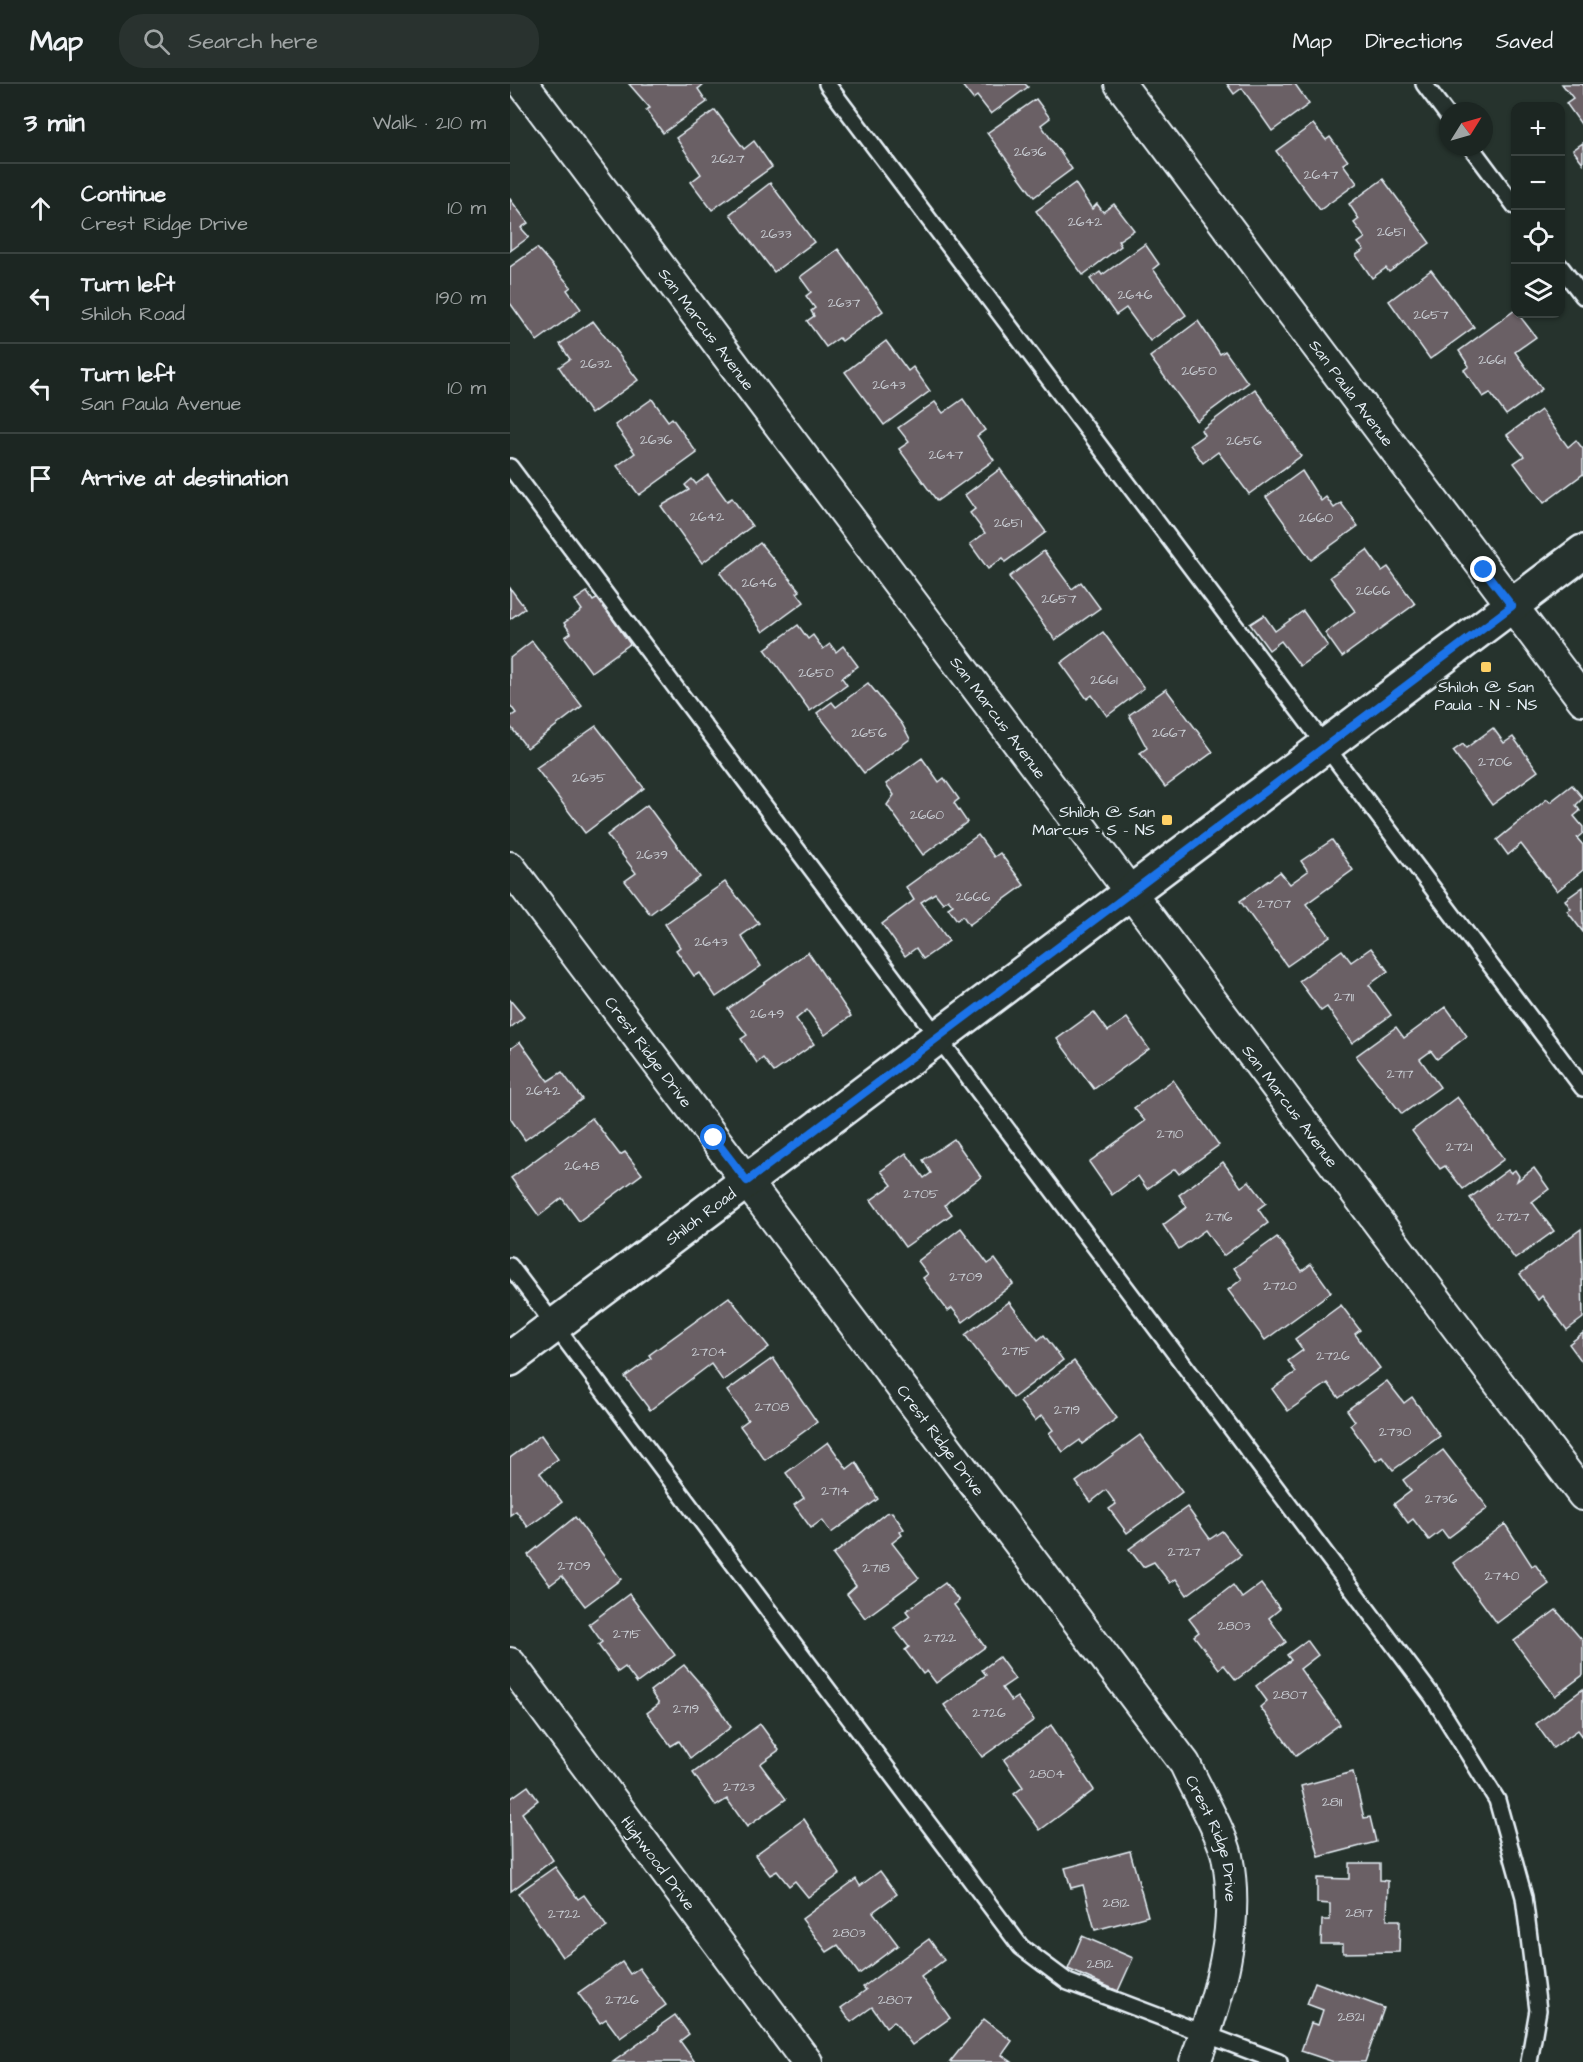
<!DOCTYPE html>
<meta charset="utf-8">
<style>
:root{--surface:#1c2622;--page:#29322f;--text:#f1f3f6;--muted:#a0a5a5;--line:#3a4340}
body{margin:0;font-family:"Architects Daughter",sans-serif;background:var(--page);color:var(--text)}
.controls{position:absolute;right:18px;top:18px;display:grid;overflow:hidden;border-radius:12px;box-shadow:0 2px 4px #0004}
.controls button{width:54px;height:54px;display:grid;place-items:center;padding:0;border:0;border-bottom:2px solid var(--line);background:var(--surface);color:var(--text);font:30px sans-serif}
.compass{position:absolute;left:929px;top:18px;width:54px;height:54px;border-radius:50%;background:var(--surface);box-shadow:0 2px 4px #0004;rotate:53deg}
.stop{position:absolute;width:18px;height:18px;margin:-14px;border:4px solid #1a73e8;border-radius:50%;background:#fff}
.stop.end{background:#1a73e8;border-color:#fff;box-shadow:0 2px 6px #0008}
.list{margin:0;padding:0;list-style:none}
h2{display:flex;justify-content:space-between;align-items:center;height:78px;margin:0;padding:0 24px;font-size:26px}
h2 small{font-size:20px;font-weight:400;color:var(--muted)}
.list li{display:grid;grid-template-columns:39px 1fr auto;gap:18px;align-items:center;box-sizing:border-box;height:90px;padding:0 24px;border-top:2px solid var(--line)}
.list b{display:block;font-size:22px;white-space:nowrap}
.list p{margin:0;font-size:20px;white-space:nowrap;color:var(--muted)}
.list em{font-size:20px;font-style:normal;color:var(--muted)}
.icon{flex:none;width:33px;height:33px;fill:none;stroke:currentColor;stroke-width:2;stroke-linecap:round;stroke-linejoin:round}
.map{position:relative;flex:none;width:1073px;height:1978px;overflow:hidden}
header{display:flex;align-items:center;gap:36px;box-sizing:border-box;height:84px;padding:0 30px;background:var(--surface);border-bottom:2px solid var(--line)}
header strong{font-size:28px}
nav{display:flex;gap:33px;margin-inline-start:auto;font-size:21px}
.search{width:420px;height:54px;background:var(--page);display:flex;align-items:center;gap:15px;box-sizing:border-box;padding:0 21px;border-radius:24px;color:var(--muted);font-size:22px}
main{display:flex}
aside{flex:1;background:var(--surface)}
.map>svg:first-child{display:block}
</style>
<header>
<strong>Map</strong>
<div class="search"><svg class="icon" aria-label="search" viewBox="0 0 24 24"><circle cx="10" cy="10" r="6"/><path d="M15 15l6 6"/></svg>Search here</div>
<nav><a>Map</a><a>Directions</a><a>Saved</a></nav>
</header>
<main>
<aside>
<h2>3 min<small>Walk · 210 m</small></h2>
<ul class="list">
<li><svg class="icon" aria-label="ahead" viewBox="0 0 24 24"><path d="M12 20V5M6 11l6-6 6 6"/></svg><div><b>Continue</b><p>Crest Ridge Drive</p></div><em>10 m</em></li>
<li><svg class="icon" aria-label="left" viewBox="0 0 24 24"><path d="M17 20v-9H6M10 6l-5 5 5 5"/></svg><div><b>Turn left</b><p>Shiloh Road</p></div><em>190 m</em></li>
<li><svg class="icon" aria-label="left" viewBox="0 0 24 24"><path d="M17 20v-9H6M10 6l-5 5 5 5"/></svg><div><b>Turn left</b><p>San Paula Avenue</p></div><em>10 m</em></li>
<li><svg class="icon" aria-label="arrive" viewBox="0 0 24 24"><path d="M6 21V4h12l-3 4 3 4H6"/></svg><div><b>Arrive at destination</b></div></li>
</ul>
</aside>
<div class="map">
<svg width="1073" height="1978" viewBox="0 0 1073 1978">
<rect width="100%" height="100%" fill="#26332d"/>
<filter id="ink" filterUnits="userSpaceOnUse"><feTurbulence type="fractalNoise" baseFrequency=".0167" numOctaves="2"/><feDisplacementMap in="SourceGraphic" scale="12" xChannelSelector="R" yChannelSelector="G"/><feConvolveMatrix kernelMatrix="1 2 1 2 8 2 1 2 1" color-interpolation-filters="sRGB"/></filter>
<g filter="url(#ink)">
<g fill="#6b6065" stroke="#e8f1f8" stroke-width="1.5">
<polygon points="119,0 194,0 188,5 197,18 153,49 136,26 140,24"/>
<polygon points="451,0 515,0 518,3 481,30 467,12 463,15"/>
<polygon points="717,0 785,0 799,20 762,47 732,4 724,10"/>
<polygon points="1052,0 1073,0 1073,43 1056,19 1063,14"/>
<polygon points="526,15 540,34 531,41 562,85 524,113 477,49"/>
<polygon points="205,26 234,65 244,57 262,83 202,126 181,98 191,90 166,54"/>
<polygon points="803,40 816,56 820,53 838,77 833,80 847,99 810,126 766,67"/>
<polygon points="1073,59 1073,79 1063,66"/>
<polygon points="873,95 920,159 879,188 876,184 862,194 846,171 854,166 848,159 855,154 844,139 849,135 839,120"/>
<polygon points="260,99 304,158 264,188 220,130"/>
<polygon points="565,99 582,125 587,120 593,128 604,120 624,146 608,157 611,162 573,191 526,127"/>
<polygon points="0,115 18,139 11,144 19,153 0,167"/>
<polygon points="635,160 649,180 643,185 676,231 640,257 616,224 606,231 580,195 590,188 592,191"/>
<polygon points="27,164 61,203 57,206 71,225 27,257 0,219 0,183"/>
<polygon points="328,165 373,227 332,257 329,254 316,263 297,237 304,232 301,227 305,224 296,212 301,208 290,193"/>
<polygon points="921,186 964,243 920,275 879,217"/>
<polygon points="1005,226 1026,253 1005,268 1032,305 996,331 980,309 973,313 954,286 959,282 949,267"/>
<polygon points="83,237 128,296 81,330 49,283 60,275 50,260"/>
<polygon points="688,237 710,270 715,267 738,299 687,337 640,273"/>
<polygon points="376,257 398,287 403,283 420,307 374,341 335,288"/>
<polygon points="745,305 791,372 739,410 708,368 693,379 680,361 694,351 691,346"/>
<polygon points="142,315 158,337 162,334 187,369 129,411 107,382 125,369 105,341"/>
<polygon points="453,315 475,346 467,352 484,376 427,417 389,365 399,358 388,344 425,318 433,329"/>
<polygon points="1031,326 1058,363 1066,356 1073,365 1073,390 1034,419 1004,379 1014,372 997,351"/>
<polygon points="490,385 536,448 495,478 493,474 478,485 460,460 475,449 460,429 465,425 455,411"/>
<polygon points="792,387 811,417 816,413 824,424 831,419 848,442 801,476 756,413"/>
<polygon points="198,391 217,417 222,414 242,442 192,479 151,422 179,406 175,401 182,395 186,400"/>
<polygon points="250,459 290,507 287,509 294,518 253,548 210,489"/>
<polygon points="857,466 872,487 878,483 905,520 832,573 815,549 845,527 820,493"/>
<polygon points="534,467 562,505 571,498 590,524 545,556 499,493"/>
<polygon points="0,504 15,524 0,535"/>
<polygon points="77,508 83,517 88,514 120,560 81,588 55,553 61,549 54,539 72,526 65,516"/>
<polygon points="793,527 818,562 790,582 771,557 759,566 740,540 754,531 765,547"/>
<polygon points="288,541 298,555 303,551 313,565 320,560 326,568 333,562 348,582 332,594 337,601 300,627 255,565"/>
<polygon points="593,548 634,604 597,632 582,611 577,615 551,579"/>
<polygon points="22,557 72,622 17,664 0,642 0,633 6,629 0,621 0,574"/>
<polygon points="358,599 392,640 400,655 354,689 307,629 322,618 326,623"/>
<polygon points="656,605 703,668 655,703 630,669 637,664 619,631"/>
<polygon points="86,642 134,704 75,749 26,684"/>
<polygon points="983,644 994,659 1003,653 1028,687 982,721 943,667 953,660 956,664"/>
<polygon points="412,674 429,698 434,694 449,715 444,719 457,738 413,771 377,721 384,711 376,700"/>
<polygon points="1062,701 1073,714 1066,721 1070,727 1064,732 1073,743 1073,749 1067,754 1073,761 1073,786 1047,807 1011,760 998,771 987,756 1037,715 1040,718"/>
<polygon points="137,721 190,793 140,830 115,797 126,789 97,751"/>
<polygon points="468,751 484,773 490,769 514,801 459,841 453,832 447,836 438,824 443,821 438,815 433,819 425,809 411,818 439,857 413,875 406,864 395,872 372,840 404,816 396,803"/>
<polygon points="822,756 843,786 796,820 820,852 777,882 730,817 770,788 780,800 798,787 791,777"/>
<polygon points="215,798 249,839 231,852 251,882 206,913 190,889 184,892 166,866 170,863 155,840"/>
<polygon points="1073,803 1073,848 1057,827 1061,825 1055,816"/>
<polygon points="861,864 878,887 859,901 881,931 842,959 817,923 811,927 789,897 832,866 841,878"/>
<polygon points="298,868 341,932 315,951 297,926 286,935 304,960 264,988 253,974 247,979 231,955 237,951 218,925"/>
<polygon points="0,916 14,933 0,944"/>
<polygon points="936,923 957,952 927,975 921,967 910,975 930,1003 892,1030 846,972 886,943 894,954"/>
<polygon points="584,928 598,947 617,934 639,965 584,1005 547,955"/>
<polygon points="10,958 38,997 52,988 72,1015 15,1056 0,1034 0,965"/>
<polygon points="663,996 709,1061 669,1090 665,1085 637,1105 628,1092 602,1111 579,1078 635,1037 624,1024"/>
<polygon points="947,1013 994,1075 953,1105 935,1082 930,1085 902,1047"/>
<polygon points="82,1034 110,1071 115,1068 132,1090 69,1137 52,1114 29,1132 1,1094"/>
<polygon points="444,1055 471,1093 439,1117 435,1121 442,1130 395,1163 361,1116 382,1101 371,1087 396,1069 414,1094 421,1089 413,1076"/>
<polygon points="713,1078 731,1103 739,1097 756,1119 748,1125 758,1139 713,1172 695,1146 669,1165 653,1141 677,1123 669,1111"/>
<polygon points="1024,1084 1039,1105 1022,1118 1044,1147 1005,1175 960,1114 998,1086 1001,1089 1005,1086 1009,1092 1007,1097"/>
<polygon points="451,1144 478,1180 485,1175 503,1200 453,1238 442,1224 438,1227 413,1194 418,1190 408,1177"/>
<polygon points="1071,1145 1073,1234 1057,1246 1032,1212 1028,1216 1010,1190"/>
<polygon points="767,1153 792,1187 801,1180 821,1208 755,1256 718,1206 732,1195 724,1184"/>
<polygon points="219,1213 259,1263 213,1297 201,1280 140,1326 115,1293 141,1274 139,1271"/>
<polygon points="499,1218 528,1256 534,1251 553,1276 503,1314 455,1251"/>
<polygon points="831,1221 850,1246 845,1250 870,1284 829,1314 818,1299 778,1327 762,1305 786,1288 778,1277 793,1266 785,1255"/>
<polygon points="1073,1249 1073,1279 1059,1260"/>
<polygon points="263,1274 307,1338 255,1376 230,1342 238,1336 217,1307"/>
<polygon points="564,1277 607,1334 572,1360 570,1356 553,1368 539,1349 543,1346 532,1331 525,1337 510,1318"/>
<polygon points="877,1297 894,1319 902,1313 930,1352 883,1386 873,1373 866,1377 840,1341 845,1337 837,1326"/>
<polygon points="31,1351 48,1375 30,1389 52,1418 18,1443 6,1427 0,1431 0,1374"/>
<polygon points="630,1351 672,1408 617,1449 599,1425 606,1420 596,1406 581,1418 566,1398"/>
<polygon points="318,1358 337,1385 346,1378 368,1415 321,1449 312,1436 301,1444 284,1421 294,1414 276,1389"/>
<polygon points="933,1366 978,1424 938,1454 932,1446 919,1456 903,1435 898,1439 884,1420 901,1407 893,1396"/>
<polygon points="677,1423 700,1455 712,1447 731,1471 677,1511 666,1495 660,1499 644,1478 633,1483 619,1465"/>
<polygon points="382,1428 394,1445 390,1448 392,1451 382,1459 409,1494 355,1534 337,1510 346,1502 323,1471 376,1429"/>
<polygon points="65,1433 111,1495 75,1522 52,1492 40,1501 18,1471"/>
<polygon points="995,1440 1022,1482 1025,1480 1039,1500 987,1539 943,1479"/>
<polygon points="435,1499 449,1517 444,1521 475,1563 426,1599 417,1587 413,1590 395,1566 399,1563 384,1544 400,1532 396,1527"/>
<polygon points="751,1500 770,1525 759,1534 776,1558 726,1596 714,1581 709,1585 684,1552 689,1548 679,1535 723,1501 732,1514"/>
<polygon points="119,1510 165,1571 127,1599 115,1583 108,1588 88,1561 92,1558 79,1540"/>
<polygon points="1046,1526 1073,1557 1073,1591 1045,1612 1004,1557"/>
<polygon points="797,1556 808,1571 790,1585 830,1640 786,1672 750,1623 757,1617 746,1602 781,1576 777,1571"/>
<polygon points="489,1573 505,1595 492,1604 501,1617 507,1613 524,1636 472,1673 434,1621 476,1591 472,1586"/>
<polygon points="174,1581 200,1611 221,1643 180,1674 169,1657 161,1662 137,1629 149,1620 140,1607"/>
<polygon points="1073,1605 1073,1653 1068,1646 1043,1664 1026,1640"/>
<polygon points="250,1640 269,1666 250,1680 276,1715 237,1743 217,1715 206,1722 183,1689"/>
<polygon points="541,1641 584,1706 530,1746 504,1710 513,1703 494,1676"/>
<polygon points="843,1688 854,1734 860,1733 866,1758 809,1773 791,1702"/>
<polygon points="18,1702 28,1716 12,1729 43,1776 1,1807 0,1715"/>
<polygon points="294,1735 330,1790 298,1813 285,1797 279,1802 267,1787 260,1791 245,1771"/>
<polygon points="620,1767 638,1832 585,1846 573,1801 561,1804 555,1784"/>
<polygon points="839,1779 870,1779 870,1796 878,1797 877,1836 890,1836 889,1868 833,1869 833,1860 811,1860 812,1836 820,1836 820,1820 807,1819 807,1794 839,1795"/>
<polygon points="45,1783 68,1815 74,1811 97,1843 52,1873 8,1809"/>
<polygon points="370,1787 387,1810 363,1828 388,1861 349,1890 328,1861 317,1868 292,1835 346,1795 350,1802"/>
<polygon points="572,1852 623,1874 608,1907 558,1885"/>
<polygon points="419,1855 434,1876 411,1893 440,1934 402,1961 384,1937 376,1943 362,1923 341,1938 331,1924 356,1906 353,1903"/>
<polygon points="112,1878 120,1890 129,1884 156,1921 110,1954 96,1935 90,1939 68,1909"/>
<polygon points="805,1898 874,1924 855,1978 824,1978 791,1967 801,1939 808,1941 813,1926 797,1920"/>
<polygon points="165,1931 179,1950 170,1957 185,1978 103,1978 149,1945 148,1943"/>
<polygon points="474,1935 502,1957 492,1971 502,1978 440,1978"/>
</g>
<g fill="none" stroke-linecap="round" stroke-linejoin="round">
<defs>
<g id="lane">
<polyline points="317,0 1073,1004"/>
<polyline points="914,0 938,32"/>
<polyline points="961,63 1005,122"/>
<polyline points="1050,182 1073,212"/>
<polyline points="0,383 923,1613 987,1716 1014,1813 1028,1926 1019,1978"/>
<polyline points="0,1182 511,1863 558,1898 769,1978"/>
</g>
<g id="street">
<path id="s1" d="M13 0 1073 1411"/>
<path id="s2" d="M610 0 1073 616"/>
<path id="s3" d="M0 783 675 1680C685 1703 712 1749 717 1772 731 1843 709 1912 685 1978"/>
<path id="s4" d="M0 1579 297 1978"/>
</g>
<g id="secondary">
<path id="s5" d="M0 1275 1073 468"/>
</g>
</defs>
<use href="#lane" stroke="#e8f1f8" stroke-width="20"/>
<use href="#street" stroke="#e8f1f8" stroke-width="34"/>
<use href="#secondary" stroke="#e8f1f8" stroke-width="38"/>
<use href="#lane" stroke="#26332d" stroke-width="15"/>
<use href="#street" stroke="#26332d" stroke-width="30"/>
<use href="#secondary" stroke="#26332d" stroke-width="33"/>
</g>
</g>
<g fill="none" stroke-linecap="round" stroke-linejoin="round" filter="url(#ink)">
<polyline stroke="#1a73e8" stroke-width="8" points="204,1054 237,1097 1002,522 974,486"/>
</g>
<g fill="#ffd166" stroke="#26332d" stroke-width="2">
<rect x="970" y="577" width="12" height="12" rx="3"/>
<rect x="651" y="730" width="12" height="12" rx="3"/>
</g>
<g text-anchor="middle" stroke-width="5" stroke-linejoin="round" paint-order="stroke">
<g font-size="14" fill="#c9cdd3">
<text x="520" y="72">2636</text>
<text x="218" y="79">2627</text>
<text x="811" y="95">2647</text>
<text x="575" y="142">2642</text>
<text x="881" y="152">2651</text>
<text x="266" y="154">2633</text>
<text x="625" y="215">2646</text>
<text x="334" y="223">2637</text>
<text x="921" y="235">2657</text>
<text x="982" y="280">2661</text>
<text x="86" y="284">2632</text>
<text x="689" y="291">2650</text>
<text x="379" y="305">2643</text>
<text x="146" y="360">2636</text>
<text x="734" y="361">2656</text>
<text x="436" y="375">2647</text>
<text x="197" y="437">2642</text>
<text x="806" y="438">2660</text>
<text x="498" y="443">2651</text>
<text x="249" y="503">2646</text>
<text x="863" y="511">2666</text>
<text x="549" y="519">2657</text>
<text x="306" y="593">2650</text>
<text x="594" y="600">2661</text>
<text x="359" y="653">2656</text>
<text x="659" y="653">2667</text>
<text x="985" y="682">2706</text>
<text x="79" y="698">2635</text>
<text x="417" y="735">2660</text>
<text x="142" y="775">2639</text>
<text x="463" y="817">2666</text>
<text x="764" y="824">2707</text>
<text x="201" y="862">2643</text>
<text x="834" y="917">2711</text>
<text x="257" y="934">2649</text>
<text x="890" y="994">2717</text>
<text x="33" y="1011">2642</text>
<text x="660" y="1054">2710</text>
<text x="949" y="1067">2721</text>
<text x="72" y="1086">2648</text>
<text x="411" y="1114">2705</text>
<text x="709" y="1137">2716</text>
<text x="1003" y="1137">2727</text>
<text x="456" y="1197">2709</text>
<text x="770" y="1206">2720</text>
<text x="506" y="1271">2715</text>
<text x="199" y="1272">2704</text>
<text x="823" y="1276">2726</text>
<text x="262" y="1327">2708</text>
<text x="557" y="1330">2719</text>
<text x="885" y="1352">2730</text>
<text x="325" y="1411">2714</text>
<text x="931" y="1419">2736</text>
<text x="674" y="1472">2727</text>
<text x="64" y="1486">2709</text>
<text x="366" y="1488">2718</text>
<text x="992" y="1496">2740</text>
<text x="724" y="1546">2803</text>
<text x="117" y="1554">2715</text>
<text x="430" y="1558">2722</text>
<text x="780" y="1615">2807</text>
<text x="176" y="1629">2719</text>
<text x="479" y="1633">2726</text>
<text x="537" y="1694">2804</text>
<text x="229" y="1707">2723</text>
<text x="822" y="1722">2811</text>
<text x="606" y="1823">2812</text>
<text x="849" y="1833">2817</text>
<text x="54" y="1834">2722</text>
<text x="339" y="1853">2803</text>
<text x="590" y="1884">2812</text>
<text x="112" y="1920">2726</text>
<text x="385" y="1920">2807</text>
<text x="841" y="1937">2821</text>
</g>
<g font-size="16" fill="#e8f1f8" stroke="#26332d">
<text dy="6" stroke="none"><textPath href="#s1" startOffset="306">San Marcus Avenue</textPath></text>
<text dy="6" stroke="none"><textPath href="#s2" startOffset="386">San Paula Avenue</textPath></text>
<text dy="6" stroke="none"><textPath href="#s1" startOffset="792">San Marcus Avenue</textPath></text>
<text dy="6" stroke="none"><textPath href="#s3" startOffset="231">Crest Ridge Drive</textPath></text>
<text dy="6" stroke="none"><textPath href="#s1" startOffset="1278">San Marcus Avenue</textPath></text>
<text dy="6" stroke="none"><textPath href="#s5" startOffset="238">Shiloh Road</textPath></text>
<text dy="6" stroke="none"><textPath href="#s3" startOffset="717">Crest Ridge Drive</textPath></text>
<text dy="6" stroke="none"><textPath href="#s3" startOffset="1203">Crest Ridge Drive</textPath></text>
<text dy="6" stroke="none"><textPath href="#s4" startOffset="249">Highwood Drive</textPath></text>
</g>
<g font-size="16" fill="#e8f1f8" stroke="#26332d">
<text x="976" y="608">Shiloh @ San<tspan x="976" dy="18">Paula - N - NS</tspan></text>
<text x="645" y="733" text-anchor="end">Shiloh @ San<tspan x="645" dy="18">Marcus - S - NS</tspan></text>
</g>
</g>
</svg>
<div class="controls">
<button>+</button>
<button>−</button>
<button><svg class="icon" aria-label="locate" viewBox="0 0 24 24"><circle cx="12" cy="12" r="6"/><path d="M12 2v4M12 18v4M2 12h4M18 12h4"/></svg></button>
<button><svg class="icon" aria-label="layers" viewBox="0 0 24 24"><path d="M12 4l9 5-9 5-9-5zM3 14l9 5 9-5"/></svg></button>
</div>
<svg class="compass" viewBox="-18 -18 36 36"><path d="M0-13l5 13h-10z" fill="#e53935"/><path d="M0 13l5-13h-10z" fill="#a0a5a5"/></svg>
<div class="stop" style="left:204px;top:1054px"></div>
<div class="stop end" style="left:974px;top:486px"></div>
</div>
</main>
